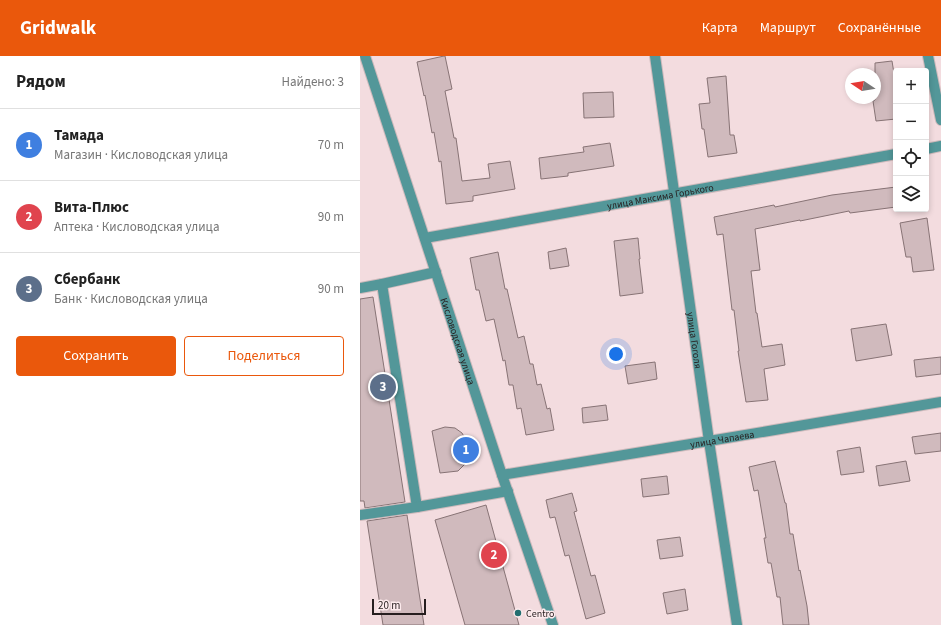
<!DOCTYPE html>
<html lang="ru">
<meta charset="utf-8">
<style>
:root{--surface:#fff;--page:#f6f6f6;--text:#222;--muted:#767676;--line:#e0e0e0;--accent:#ea580c}
body{margin:0;font-family:"Source Sans 3",sans-serif;background:var(--page);color:var(--text)}
.controls{position:absolute;right:12px;top:12px;display:grid;overflow:hidden;border-radius:4px;box-shadow:0 2px 6px #0003}
.controls button{width:36px;height:36px;display:grid;place-items:center;padding:0;border:0;border-bottom:1px solid var(--line);background:var(--surface);color:var(--text);font:20px sans-serif}
.compass{position:absolute;left:485px;top:12px;width:36px;height:36px;border-radius:50%;background:var(--surface);box-shadow:0 2px 6px #0003;rotate:282deg}
.scale{position:absolute;left:12px;bottom:10px;width:54px;box-sizing:border-box;padding-left:4px;border:2px solid #261e1f;border-top:0;font-size:11px;line-height:14px;white-space:nowrap;color:#261e1f;-webkit-text-stroke:3px #fdebed;paint-order:stroke}
.you{position:absolute;left:256px;top:298px;width:14px;height:14px;margin:-10px;border:3px solid #fff;border-radius:50%;background:#1a73e8;box-shadow:0 0 0 6px #1a73e833}
.badge{display:grid;place-items:center;width:26px;height:26px;border-radius:50%;background:var(--accent);color:#fff;font-size:13px;font-weight:700}
.pin{position:absolute;translate:-50% -50%;border:2px solid #fff;box-shadow:0 1px 4px #0006}
.list{margin:0;padding:0;list-style:none}
h2{display:flex;justify-content:space-between;align-items:center;height:52px;margin:0;padding:0 16px;font-size:17px}
h2 small{font-size:13px;font-weight:400;color:var(--muted)}
.list li{display:grid;grid-template-columns:26px 1fr auto;gap:12px;align-items:center;box-sizing:border-box;height:72px;padding:0 16px;border-top:1px solid var(--line)}
.list b{display:block;font-size:15px;white-space:nowrap}
.list p{margin:0;font-size:13px;white-space:nowrap;color:var(--muted)}
.list em{font-size:13px;font-style:normal;color:var(--muted)}
.actions{display:flex;gap:8px;padding:12px 16px}
.actions a{flex:1;padding:9px 0;border:1px solid var(--accent);border-radius:4px;text-align:center;font-size:14px;color:var(--accent)}
.actions .main{background:var(--accent);color:#fff}
.icon{flex:none;width:22px;height:22px;fill:none;stroke:currentColor;stroke-width:2;stroke-linecap:round;stroke-linejoin:round}
.map{position:relative;flex:none;width:581px;height:569px;overflow:hidden}
header{display:flex;align-items:center;gap:24px;box-sizing:border-box;height:56px;padding:0 20px;background:var(--accent);color:#fff}
header strong{font-size:19px}
nav{display:flex;gap:22px;margin-inline-start:auto;font-size:14px}
main{display:flex}
aside{flex:1;background:var(--surface)}
.map>svg:first-child{display:block}
</style>
<header>
<strong>Gridwalk</strong>
<nav><a>Карта</a><a>Маршрут</a><a>Сохранённые</a></nav>
</header>
<main>
<aside>
<h2>Рядом<small>Найдено: 3</small></h2>
<ul class="list">
<li><span class="badge" style="background:#3f7fe0">1</span><div><b>Тамада</b><p>Магазин · Кисловодская улица</p></div><em>70 m</em></li>
<li><span class="badge" style="background:#e0444e">2</span><div><b>Вита-Плюс</b><p>Аптека · Кисловодская улица</p></div><em>90 m</em></li>
<li><span class="badge" style="background:#5c6f8a">3</span><div><b>Сбербанк</b><p>Банк · Кисловодская улица</p></div><em>90 m</em></li>
</ul>
<div class="actions"><a class="main">Сохранить</a><a>Поделиться</a></div>
</aside>
<div class="map">
<svg width="581" height="569" viewBox="0 0 581 569">
<rect width="100%" height="100%" fill="#f3dcdf"/>
<g fill="#d0babd" stroke="#877375">
<polygon points="84,0 85,0 92,33 85,35 94,82 96,82 102,125 130,122 128,108 150,105 155,133 113,140 113,145 86,148 81,105 79,106 74,76 72,77 65,39 64,40 57,6"/>
<polygon points="532,5 536,30 536,63 516,65 513,45 515,44 515,7"/>
<polygon points="366,20 370,79 374,79 377,97 348,101 344,73 342,73 339,48 350,47 347,22"/>
<polygon points="253,36 254,61 224,62 223,37"/>
<polygon points="250,87 254,110 208,117 208,120 181,123 179,102 224,96 223,91"/>
<polygon points="536,131 536,151 490,157 489,155 440,165 440,164 395,173 400,214 391,215 396,257 397,257 402,291 422,288 425,309 404,313 408,344 386,346 378,295 379,295 374,254 372,254 363,178 357,179 354,161 414,149 415,151 472,139"/>
<polygon points="567,162 574,214 553,216 551,201 546,201 540,167"/>
<polygon points="278,182 280,203 279,203 283,237 260,240 254,185"/>
<polygon points="206,192 209,210 190,213 188,196"/>
<polygon points="138,196 145,233 147,233 158,282 164,280 170,308 173,308 177,329 181,328 187,353 190,352 194,374 166,379 161,352 157,353 153,329 149,329 145,304 143,305 134,263 126,265 119,234 116,234 110,202"/>
<polygon points="13,241 45,446 5,452 4,445 0,445 0,243"/>
<polygon points="526,268 532,299 496,305 491,273"/>
<polygon points="581,301 581,318 556,321 554,304"/>
<polygon points="295,306 297,323 268,328 265,310"/>
<polygon points="246,349 248,364 223,367 222,352"/>
<polygon points="85,371 95,372 102,377 107,386 110,396 107,406 98,415 80,417 72,375"/>
<polygon points="581,377 581,395 555,398 552,381"/>
<polygon points="500,391 504,416 481,419 477,395"/>
<polygon points="415,405 425,447 426,447 430,478 433,478 439,515 440,514 447,550 449,569 423,569 420,541 417,541 411,507 408,507 404,482 406,482 398,434 394,435 389,411"/>
<polygon points="546,405 550,425 519,430 516,410"/>
<polygon points="307,420 309,438 283,441 281,423"/>
<polygon points="212,437 217,455 214,456 231,520 235,519 245,557 226,563 209,499 205,500 195,461 190,462 186,444"/>
<polygon points="126,449 159,569 105,569 75,464"/>
<polygon points="47,459 64,569 23,569 7,465"/>
<polygon points="320,481 323,500 300,503 297,484"/>
<polygon points="325,533 328,554 307,558 303,537"/>
</g>
<g fill="none" stroke-linecap="round" stroke-linejoin="round">
<defs>
<g id="minor">
<path id="s1" d="M5 0 142 419 193 569"/>
<path id="s2" d="M295 0 349 385 377 569"/>
<polyline points="568,0 581,64"/>
<polyline points="566,93 581,90"/>
<path id="s3" d="M65 182 536 98"/>
<polyline points="22,228 57,451"/>
<polyline points="0,232 22,228 76,216"/>
<path id="s4" d="M142 419 349 385 581 346"/>
<polyline points="0,459 57,451 148,435"/>
</g>
</defs>
<use href="#minor" stroke="#cebabc" stroke-width="12"/>
<use href="#minor" stroke="#539799" stroke-width="10"/>
</g>
<circle fill="#226e70" stroke="#fdebed" stroke-width="1.5" cx="158" cy="557" r="4"/>
<g text-anchor="middle" stroke-width="3" stroke-linejoin="round" paint-order="stroke">
<g font-size="10" fill="#261e1f" stroke="#fdebed">
<text dy="4" stroke="none"><textPath href="#s3" startOffset="239">улица Максима Горького</textPath></text>
<text dy="4" stroke="none"><textPath href="#s1" startOffset="300">Кисловодская улица</textPath></text>
<text dy="4" stroke="none"><textPath href="#s2" startOffset="287">улица Гоголя</textPath></text>
<text dy="4" stroke="none"><textPath href="#s4" startOffset="223">улица Чапаева</textPath></text>
</g>
<g font-size="10" fill="#261e1f" stroke="#fdebed" text-anchor="start">
<text x="166" y="561">Centro</text>
</g>
</g>
</svg>
<div class="controls">
<button>+</button>
<button>−</button>
<button><svg class="icon" aria-label="locate" viewBox="0 0 24 24"><circle cx="12" cy="12" r="6"/><path d="M12 2v4M12 18v4M2 12h4M18 12h4"/></svg></button>
<button><svg class="icon" aria-label="layers" viewBox="0 0 24 24"><path d="M12 4l9 5-9 5-9-5zM3 14l9 5 9-5"/></svg></button>
</div>
<svg class="compass" viewBox="-18 -18 36 36"><path d="M0-13l5 13h-10z" fill="#e53935"/><path d="M0 13l5-13h-10z" fill="#767676"/></svg>
<div class="scale">20 m</div>
<div class="you"></div>
<div class="pin badge" style="left:106px;top:394px;background:#3f7fe0">1</div>
<div class="pin badge" style="left:134px;top:499px;background:#e0444e">2</div>
<div class="pin badge" style="left:23px;top:331px;background:#5c6f8a">3</div>
</div>
</main>
